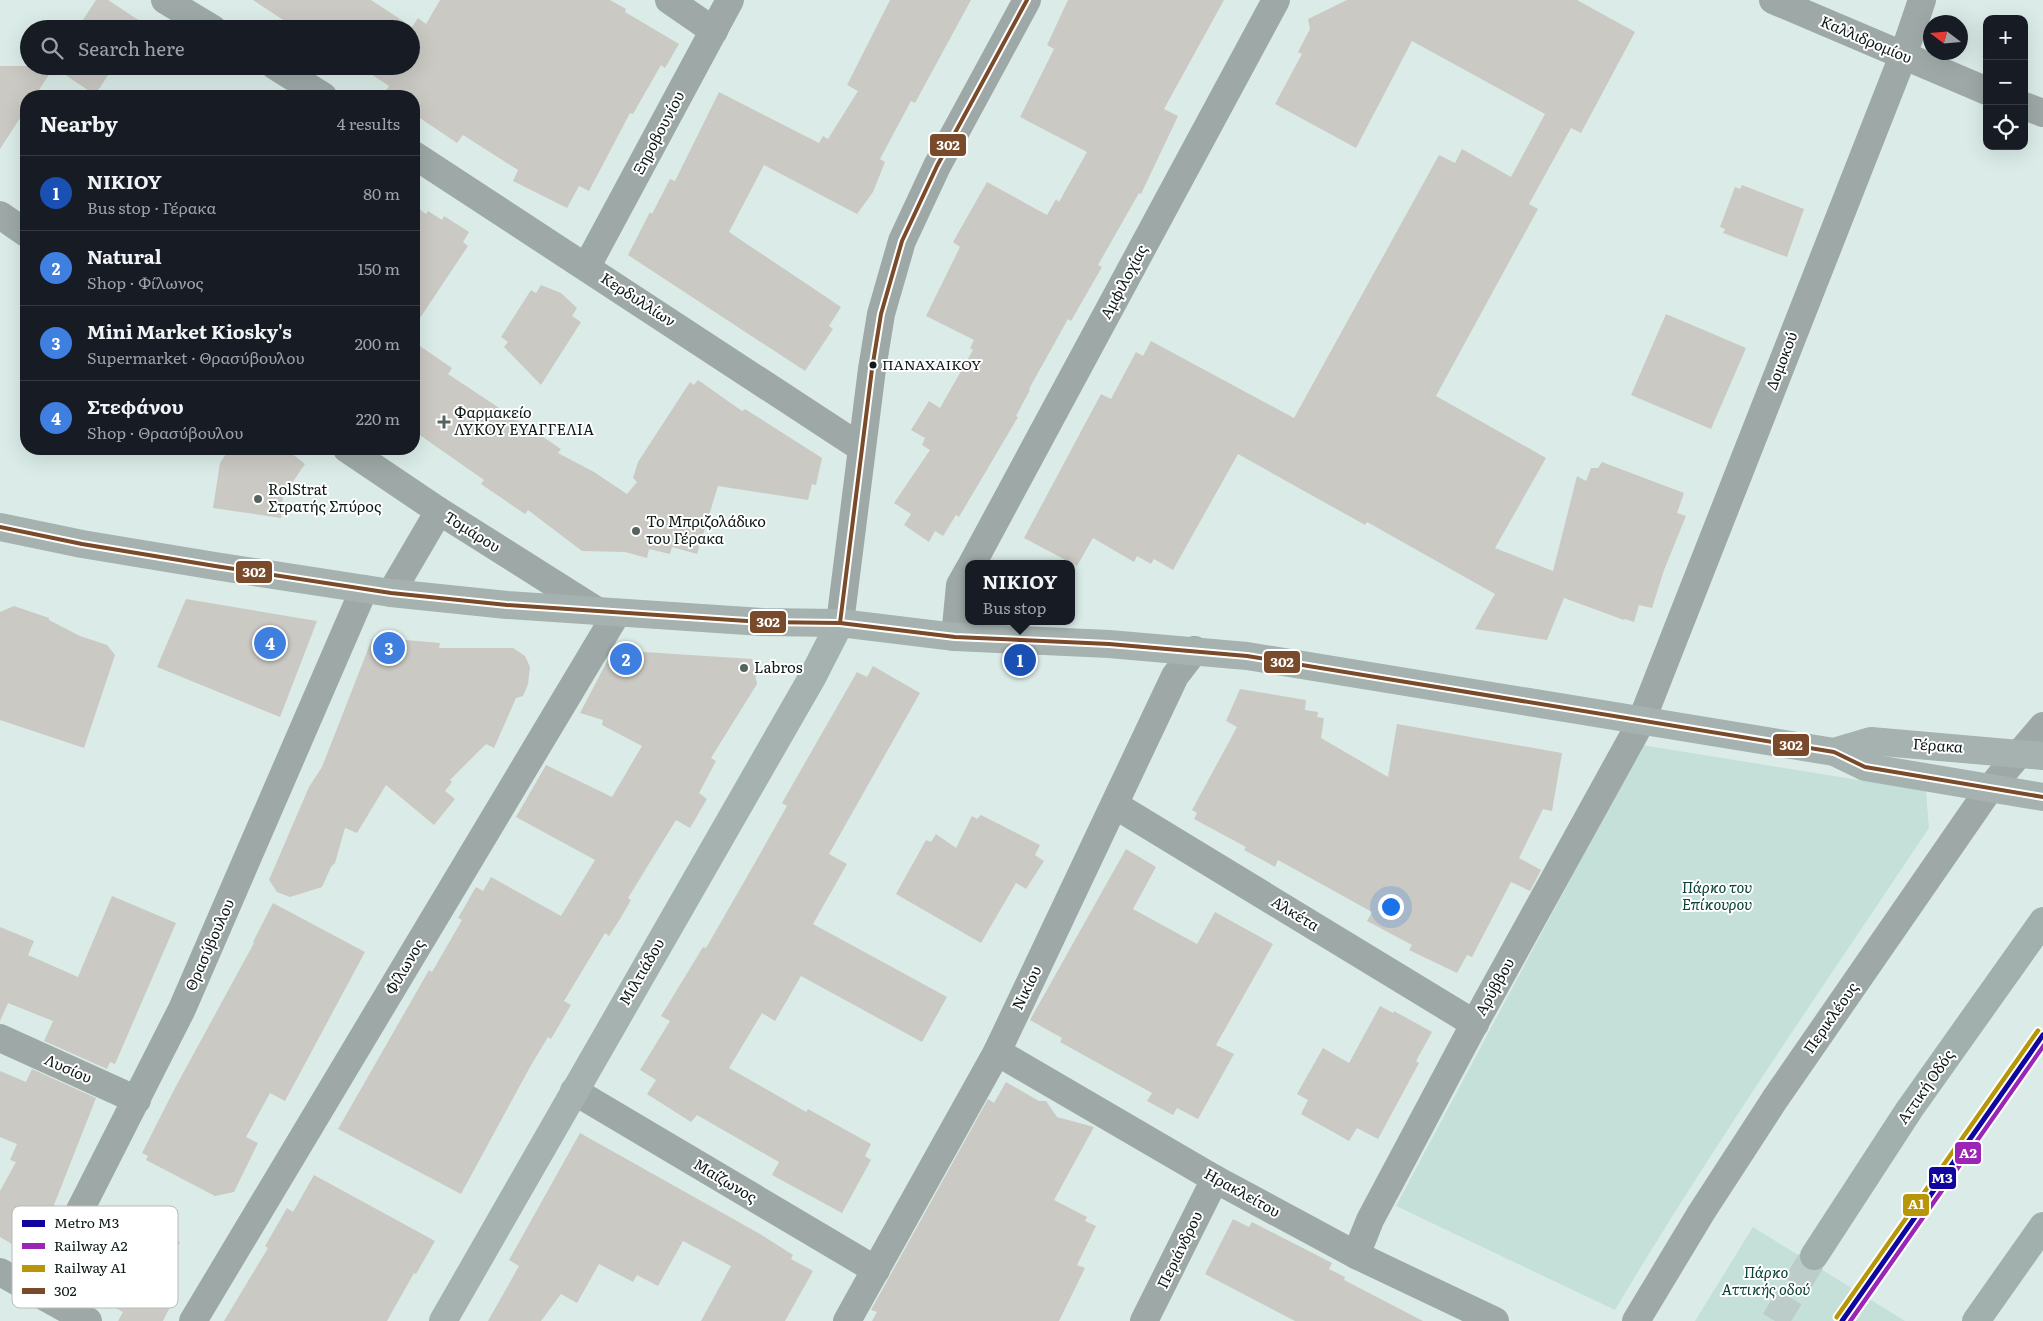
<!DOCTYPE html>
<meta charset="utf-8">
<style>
:root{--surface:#171b24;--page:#242831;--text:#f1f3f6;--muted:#9ea1a6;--line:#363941;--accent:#b45309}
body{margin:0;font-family:Literata,serif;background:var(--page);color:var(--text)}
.controls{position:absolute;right:15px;top:15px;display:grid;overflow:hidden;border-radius:10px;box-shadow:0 5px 20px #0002}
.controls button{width:45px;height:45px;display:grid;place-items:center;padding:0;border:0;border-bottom:1px solid var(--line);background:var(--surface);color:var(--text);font:25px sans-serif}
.compass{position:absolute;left:1923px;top:15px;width:45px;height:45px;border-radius:50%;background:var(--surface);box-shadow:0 5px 20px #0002;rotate:286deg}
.you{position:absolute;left:1390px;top:906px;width:18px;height:18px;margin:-12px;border:4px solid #fff;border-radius:50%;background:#1a73e8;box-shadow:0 0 0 8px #1a73e833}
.badge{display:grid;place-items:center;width:32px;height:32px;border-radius:50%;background:var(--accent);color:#fff;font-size:16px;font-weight:700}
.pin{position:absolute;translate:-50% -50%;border:2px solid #fff;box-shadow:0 1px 5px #0006}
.popup{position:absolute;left:965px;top:560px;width:110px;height:65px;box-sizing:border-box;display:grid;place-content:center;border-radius:10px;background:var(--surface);filter:drop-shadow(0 1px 4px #0005);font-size:16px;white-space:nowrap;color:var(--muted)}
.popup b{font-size:19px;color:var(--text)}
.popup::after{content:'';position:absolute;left:50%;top:100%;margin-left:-10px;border:10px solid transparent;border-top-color:var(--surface)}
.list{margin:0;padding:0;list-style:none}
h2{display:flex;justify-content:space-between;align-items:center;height:65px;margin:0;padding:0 20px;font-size:21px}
h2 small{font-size:16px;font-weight:400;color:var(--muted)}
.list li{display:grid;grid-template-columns:32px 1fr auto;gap:15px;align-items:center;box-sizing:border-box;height:75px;padding:0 20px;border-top:1px solid var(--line)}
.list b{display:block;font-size:19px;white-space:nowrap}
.list p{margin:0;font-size:16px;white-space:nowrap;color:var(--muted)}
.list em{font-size:16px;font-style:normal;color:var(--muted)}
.icon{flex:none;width:28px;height:28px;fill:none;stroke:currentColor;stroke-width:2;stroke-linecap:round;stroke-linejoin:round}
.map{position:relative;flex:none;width:2043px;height:1321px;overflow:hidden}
.search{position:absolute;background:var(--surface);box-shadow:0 5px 20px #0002;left:20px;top:20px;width:400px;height:55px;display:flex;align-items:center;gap:12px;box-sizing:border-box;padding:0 18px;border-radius:28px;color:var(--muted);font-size:19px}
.panel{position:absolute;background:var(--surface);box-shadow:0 5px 20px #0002;left:20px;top:90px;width:400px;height:365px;border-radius:20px}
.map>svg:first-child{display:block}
</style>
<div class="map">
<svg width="2043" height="1321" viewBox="0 0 2043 1321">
<rect width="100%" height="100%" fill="#dbece8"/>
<g fill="#c4e0d9">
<path d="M1642 745 1926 791 1929 828C1823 987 1713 1145 1615 1310L1396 1206Z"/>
<polygon points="1753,1227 1905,1321 1695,1321"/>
</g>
<g fill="#cac9c3">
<polygon points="96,0 108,0 143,23 139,29 77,29"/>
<polygon points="253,0 371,0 412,27 418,18 426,24 440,0 610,0 626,9 625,12 679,44 665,68 661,65 633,114 630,113 589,191 579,186 567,208 513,181 518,170 463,135 457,143 414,114 414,96 382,96 389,86 359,66 411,66 411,29 297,29"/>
<polygon points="890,0 971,0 915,103 911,101 880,159 885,162 873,192 857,214 764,165 729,232 841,307 829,326 833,329 805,371 628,255 650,212 652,214 670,179 675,181 719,92 819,143 823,136 828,139 858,91 847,85"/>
<polygon points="1068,0 1224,0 1164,109 1178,116 1141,194 1139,193 1098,265 1102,267 1071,321 1068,319 1029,389 1030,390 1016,416 1018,417 959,517 956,515 943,536 935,531 929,542 904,525 911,514 894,503 930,450 922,445 925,438 911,430 929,401 940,408 973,350 970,348 974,340 926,316 960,247 953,242 987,182 1047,215 1056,199 1059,202 1087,152 1020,117 1054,49 1047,45"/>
<polygon points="1347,0 1577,0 1635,32 1581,133 1571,128 1529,204 1538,209 1436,396 1546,458 1495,548 1553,571 1577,476 1586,481 1591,468 1598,468 1602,462 1684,493 1677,513 1686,516 1664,570 1652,608 1639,605 1634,622 1625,619 1624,620 1564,598 1547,640 1475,629 1495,594 1367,522 1365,525 1238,454 1173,570 1154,559 1151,564 1137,556 1134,562 1093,538 1077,566 1024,538 1101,394 1111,399 1136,352 1143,356 1151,341 1294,418 1439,155 1455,163 1462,149 1511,177 1545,114 1412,41 1356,148 1275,104 1302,54 1298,52 1310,29 1308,19"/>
<polygon points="0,66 114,66 95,95 54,67 35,96 26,96 26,109 0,149"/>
<polygon points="1742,185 1804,209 1787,257 1723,233 1725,229 1720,227 1735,187 1740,189"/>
<polygon points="414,205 426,214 428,211 442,220 444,216 469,232 463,242 468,246 414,327"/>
<polygon points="541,285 561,293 577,308 572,316 581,322 541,385 504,347 508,342 501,337 531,290 536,293"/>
<polygon points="1666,314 1746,348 1711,429 1631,395"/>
<polygon points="414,342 452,368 448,374 561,449 558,453 594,472 627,494 637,482 633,478 638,462 690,382 694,385 698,380 742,411 745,409 822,458 816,485 812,484 808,500 718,486 697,554 672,547 670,554 649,549 647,558 625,552 582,551 528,510 525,514 481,484 484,480 414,431"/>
<polygon points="229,449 286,449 305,464 283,496 281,518 213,508 220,463"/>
<polygon points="186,599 317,621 280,717 157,667"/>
<polygon points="14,606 49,618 49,620 80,636 107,645 115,655 84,748 0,720 0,612"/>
<polygon points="383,638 440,643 439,648 513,648 525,656 530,667 528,684 523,696 516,698 494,748 486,744 450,780 452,782 445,791 455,799 434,825 386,785 357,833 345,828 335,863 331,867 322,887 290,897 277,892 269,880 309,787 322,767 372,639 379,641"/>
<polygon points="613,650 752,659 757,684 711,758 716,761 699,793 707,799 690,828 676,820 628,898 631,900 620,919 609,936 605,933 564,1001 571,1005 551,1039 548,1037 530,1067 461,1194 338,1129 429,970 432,972 462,920 458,918 476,887 483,891 491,877 561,916 595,860 516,817 546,765 612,797 642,746 602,725 603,720 580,713"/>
<polygon points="873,666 920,693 829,854 847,864 813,924 947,997 922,1042 801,976 775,1021 762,1013 729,1068 806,1112 808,1109 871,1144 865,1156 871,1160 842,1213 772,1175 779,1162 697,1115 691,1122 647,1094 656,1080 640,1070 670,1021 661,1016 703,947 706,948 756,861 787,806 782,803 857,672 867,677"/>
<polygon points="1240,689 1306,700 1305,710 1318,712 1317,717 1324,718 1321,738 1388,777 1397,724 1562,753 1552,811 1543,809 1519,858 1541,870 1530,891 1511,882 1472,957 1467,955 1457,973 1409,950 1412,945 1367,921 1372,912 1278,860 1275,867 1244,850 1246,847 1194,819 1197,813 1192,810 1237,727 1226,721"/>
<polygon points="981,815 1040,845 1035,855 1044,861 1026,889 1016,883 981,943 896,894 926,840 931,842 936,834 956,848 972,816 977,819"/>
<polygon points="1126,849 1156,867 1133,909 1197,944 1215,912 1273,944 1216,1045 1234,1054 1198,1119 1177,1108 1173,1115 1147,1101 1152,1093 1060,1042 1062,1038 1030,1020"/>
<polygon points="112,896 176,923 115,1064 110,1062 107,1069 44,1041 53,1021 8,1003 0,1021 0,927 34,941 28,955 78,977"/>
<polygon points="273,903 365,952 285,1101 270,1093 246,1137 258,1143 234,1192 215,1196 146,1160 148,1156 142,1153 175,1088 254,943 253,942"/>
<polygon points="1380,1006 1393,1013 1394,1011 1432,1032 1416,1061 1419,1063 1378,1139 1357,1128 1349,1141 1301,1114 1308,1100 1297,1094 1323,1048 1349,1063"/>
<polygon points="32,1069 96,1098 54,1205 57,1207 33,1250 26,1247 24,1251 0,1237 0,1191 16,1162 10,1160 17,1144 0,1137 0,1071 26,1082"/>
<polygon points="1006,1082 1039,1101 1046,1101 1057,1117 1094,1127 1054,1200 1087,1217 1085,1221 1096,1226 1077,1265 1085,1268 1059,1321 872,1321 877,1312 871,1310 988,1099 994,1103"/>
<polygon points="580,1133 760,1234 793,1255 791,1259 813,1271 785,1321 701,1321 731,1266 683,1241 658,1286 637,1275 633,1282 599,1264 577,1303 561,1294 541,1321 488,1321 519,1266 509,1260"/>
<polygon points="314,1175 435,1241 416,1274 414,1273 387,1321 224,1321 268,1248 265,1246 287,1208 293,1212"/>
<polygon points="117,1209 122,1211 124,1209 178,1237 177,1240 180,1242 157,1285 168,1290 166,1295 174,1299 163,1321 118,1321 123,1312 72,1285 88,1254 92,1257"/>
<polygon points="1233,1219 1249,1227 1252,1222 1332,1263 1329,1269 1345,1277 1344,1280 1423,1321 1295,1321 1205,1274"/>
</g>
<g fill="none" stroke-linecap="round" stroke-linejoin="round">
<polyline stroke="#bcccc9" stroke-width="28" stroke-dasharray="28 14" stroke-linecap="butt" points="1775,1321 1814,1256"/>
<g stroke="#9ea9a7" stroke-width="28">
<polyline points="165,0 213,29"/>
<polyline points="669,0 714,31"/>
<polyline points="1773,0 1987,91"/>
<polyline points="275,66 323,96"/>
<polyline points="2024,106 2043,113"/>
<polyline points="414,155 860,447"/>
<polyline points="0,215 26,233"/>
<polyline points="587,266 730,0"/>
<polyline points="347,449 439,511 599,612"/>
<polyline points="972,564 1276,0"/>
<polyline points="391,593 439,511"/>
<polyline points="840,623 872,369 881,314 902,241 937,166 1027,0"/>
<polyline points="955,637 960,585 969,569"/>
<polyline points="1115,805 1475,1024"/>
<polyline points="0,1038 137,1100"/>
<polyline points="997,1052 1215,1179 1356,1255 1495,1321"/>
<polyline points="574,1091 876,1270"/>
<polyline points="1356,1255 1370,1220 1477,1019 1641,722 1903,56 1922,0"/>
<polyline points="0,1272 88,1321"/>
<polyline points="38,1293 182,1009 364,589"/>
<polyline points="193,1321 617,613"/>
<polyline points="847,1321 997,1052 1175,676 1195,650"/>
<polyline points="1144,1321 1215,1179"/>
<polyline points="1636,1321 1701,1213 1775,1099 1990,788 2043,726"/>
</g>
<g stroke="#a5b2af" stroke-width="28">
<polyline points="0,527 82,544 215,566 391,593 507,605 762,622 840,623 955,637 1109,644 1247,656 1834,752 1865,767 2043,797"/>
<polyline points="1834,752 1871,741 2043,756"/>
<polyline points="443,1321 813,676 840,623"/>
</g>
<g stroke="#a1b0ac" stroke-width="28">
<polyline points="1814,1256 1909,1110 2043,921"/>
<polyline points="1976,1321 2043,1226"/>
</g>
<defs>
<g id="bus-1">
<polyline points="0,527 82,544 215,566 391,593 507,605 762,622 840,623 955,637 1109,644 1247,656 1834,752 1865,767 2043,797"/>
<polyline points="840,623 872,369 881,314 902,241 937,166 1027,0"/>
</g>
</defs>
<use href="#bus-1" stroke="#fff" stroke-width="8"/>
<use href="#bus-1" stroke="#7a4b2a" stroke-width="4"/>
<defs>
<polyline id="rail-1" points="1850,1321 2043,1046"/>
<polyline id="rail-2" points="1837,1317 2038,1031"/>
</defs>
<use href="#rail-1" stroke="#fff" stroke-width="9"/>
<use href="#rail-2" stroke="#fff" stroke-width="9"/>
<use href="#rail-1" stroke="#9b26b6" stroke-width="5"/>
<use href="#rail-2" stroke="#b79707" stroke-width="5"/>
<defs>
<polyline id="metro-1" points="1842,1321 2043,1035"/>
</defs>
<use href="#metro-1" stroke="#fff" stroke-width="9"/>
<use href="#metro-1" stroke="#10069f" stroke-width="5"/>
</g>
<circle fill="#0e1a17" stroke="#fff" stroke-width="2" cx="873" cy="365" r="4.5"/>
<g fill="#566460" stroke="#fff" stroke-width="2">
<path d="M441.5 414.5h5v5h5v5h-5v5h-5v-5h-5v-5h5z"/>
<circle cx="258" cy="499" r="5"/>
<circle cx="636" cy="531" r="5"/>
<circle cx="744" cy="668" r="5"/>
</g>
<g text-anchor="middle" stroke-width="4" stroke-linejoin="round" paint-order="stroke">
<g font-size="14" fill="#0e1a17" stroke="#fff" text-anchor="start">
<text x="882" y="370">ΠΑΝΑΧΑΙΚΟΥ</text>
</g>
<g font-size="15" fill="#0e1a17" stroke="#fff">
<text transform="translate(1866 40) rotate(23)" y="5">Καλλιδρομίου</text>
<text transform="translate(659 133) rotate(-62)" y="5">Ξηροβουνίου</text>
<text transform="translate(1124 282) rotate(-62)" y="5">Αμφιλοχίας</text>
<text transform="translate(638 300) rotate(33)" y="5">Κερδυλλίων</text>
<text transform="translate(1782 361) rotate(-69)" y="5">Δομοκού</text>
<text transform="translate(472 532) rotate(32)" y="5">Τομάρου</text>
<text transform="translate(1938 746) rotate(4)" y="5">Γέρακα</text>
<text transform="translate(1295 914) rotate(31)" y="5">Αλκέτα</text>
<text transform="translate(210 945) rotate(-66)" y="5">Θρασύβουλου</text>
<text transform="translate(405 967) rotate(-59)" y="5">Φίλωνος</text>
<text transform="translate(642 972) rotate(-60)" y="5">Μιλτιάδου</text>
<text transform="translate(1495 987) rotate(-61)" y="5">Αρύββου</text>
<text transform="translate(1027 988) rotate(-64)" y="5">Νικίου</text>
<text transform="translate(1831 1018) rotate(-55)" y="5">Περικλέους</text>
<text transform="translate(68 1069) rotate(24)" y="5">Λυσίου</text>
<text transform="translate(1926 1087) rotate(-55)" y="5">Αττική Οδός</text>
<text transform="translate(725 1181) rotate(31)" y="5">Μαίζωνος</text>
<text transform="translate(1242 1193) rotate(29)" y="5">Ηρακλείτου</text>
<text transform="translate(1180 1250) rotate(-64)" y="5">Περιάνδρου</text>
</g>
<g font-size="15" fill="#0e1a17" stroke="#fff" text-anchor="start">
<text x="454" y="418">Φαρμακείο<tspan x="454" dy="17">ΛΥΚΟΥ ΕΥΑΓΓΕΛΙΑ</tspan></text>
<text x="268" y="495">RolStrat<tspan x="268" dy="17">Στρατής Σπύρος</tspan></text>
<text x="646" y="527">Το Μπριζολάδικο<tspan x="646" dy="17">του Γέρακα</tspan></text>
<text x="754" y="673">Labros</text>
</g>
<g font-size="15" font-style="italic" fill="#084137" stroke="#fff">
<text x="1717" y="893">Πάρκο του<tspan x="1717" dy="17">Επίκουρου</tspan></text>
<text x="1766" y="1278">Πάρκο<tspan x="1766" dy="17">Αττικής οδού</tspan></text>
</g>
</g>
<rect x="12" y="1206" width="166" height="102" rx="8" fill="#fff" stroke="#b7bab9" stroke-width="1"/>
<rect x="22" y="1220" width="23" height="7" fill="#10069f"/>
<rect x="22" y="1243" width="23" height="6" fill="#9b26b6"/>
<rect x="22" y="1265" width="23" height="7" fill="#b79707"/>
<rect x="22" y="1288" width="23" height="6" fill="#7a4b2a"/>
<g font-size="14" fill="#0e1a17">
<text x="54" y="1228">Metro Μ3</text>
<text x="54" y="1251">Railway A2</text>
<text x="54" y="1273">Railway A1</text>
<text x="54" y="1296">302</text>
</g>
<g stroke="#fff" stroke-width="2">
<rect x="929" y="133" width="38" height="24" rx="5" fill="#7a4b2a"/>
<rect x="235" y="560" width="38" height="24" rx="5" fill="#7a4b2a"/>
<rect x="749" y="610" width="38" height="24" rx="5" fill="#7a4b2a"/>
<rect x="1263" y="650" width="38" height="24" rx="5" fill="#7a4b2a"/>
<rect x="1772" y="733" width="38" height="24" rx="5" fill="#7a4b2a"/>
<rect x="1954" y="1141" width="28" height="24" rx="5" fill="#9b26b6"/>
<rect x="1928" y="1166" width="29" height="24" rx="5" fill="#10069f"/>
<rect x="1902" y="1193" width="28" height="24" rx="5" fill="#b79707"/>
</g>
<g font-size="14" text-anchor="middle" font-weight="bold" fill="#fff">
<text x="948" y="150">302</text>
<text x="254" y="577">302</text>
<text x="768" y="627">302</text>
<text x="1282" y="667">302</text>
<text x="1791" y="750">302</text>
<text x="1968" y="1158">A2</text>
<text x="1942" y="1183">Μ3</text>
<text x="1916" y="1209">A1</text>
</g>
</svg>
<div class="controls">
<button>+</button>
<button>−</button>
<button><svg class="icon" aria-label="locate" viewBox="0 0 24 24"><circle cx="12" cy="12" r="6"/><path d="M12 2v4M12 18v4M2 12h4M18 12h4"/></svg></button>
</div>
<svg class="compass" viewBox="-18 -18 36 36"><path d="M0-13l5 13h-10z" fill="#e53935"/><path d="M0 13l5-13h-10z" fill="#9ea1a6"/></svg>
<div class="you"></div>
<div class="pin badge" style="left:1020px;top:660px;background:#1a4fb4">1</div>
<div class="popup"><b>ΝΙΚΙΟΥ</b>Bus stop</div>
<div class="pin badge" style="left:626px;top:659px;background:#3f7fe0">2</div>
<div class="pin badge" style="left:389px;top:648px;background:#3f7fe0">3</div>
<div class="pin badge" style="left:270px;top:643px;background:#3f7fe0">4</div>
<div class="search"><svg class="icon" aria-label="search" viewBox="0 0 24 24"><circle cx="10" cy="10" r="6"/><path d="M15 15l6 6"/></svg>Search here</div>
<section class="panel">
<h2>Nearby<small>4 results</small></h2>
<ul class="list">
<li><span class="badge" style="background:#1a4fb4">1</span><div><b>ΝΙΚΙΟΥ</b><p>Bus stop · Γέρακα</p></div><em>80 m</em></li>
<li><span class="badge" style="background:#3f7fe0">2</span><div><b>Natural</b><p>Shop · Φίλωνος</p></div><em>150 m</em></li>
<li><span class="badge" style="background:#3f7fe0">3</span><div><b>Mini Market Kiosky's</b><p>Supermarket · Θρασύβουλου</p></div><em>200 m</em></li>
<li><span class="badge" style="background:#3f7fe0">4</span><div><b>Στεφάνου</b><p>Shop · Θρασύβουλου</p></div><em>220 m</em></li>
</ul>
</section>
</div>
